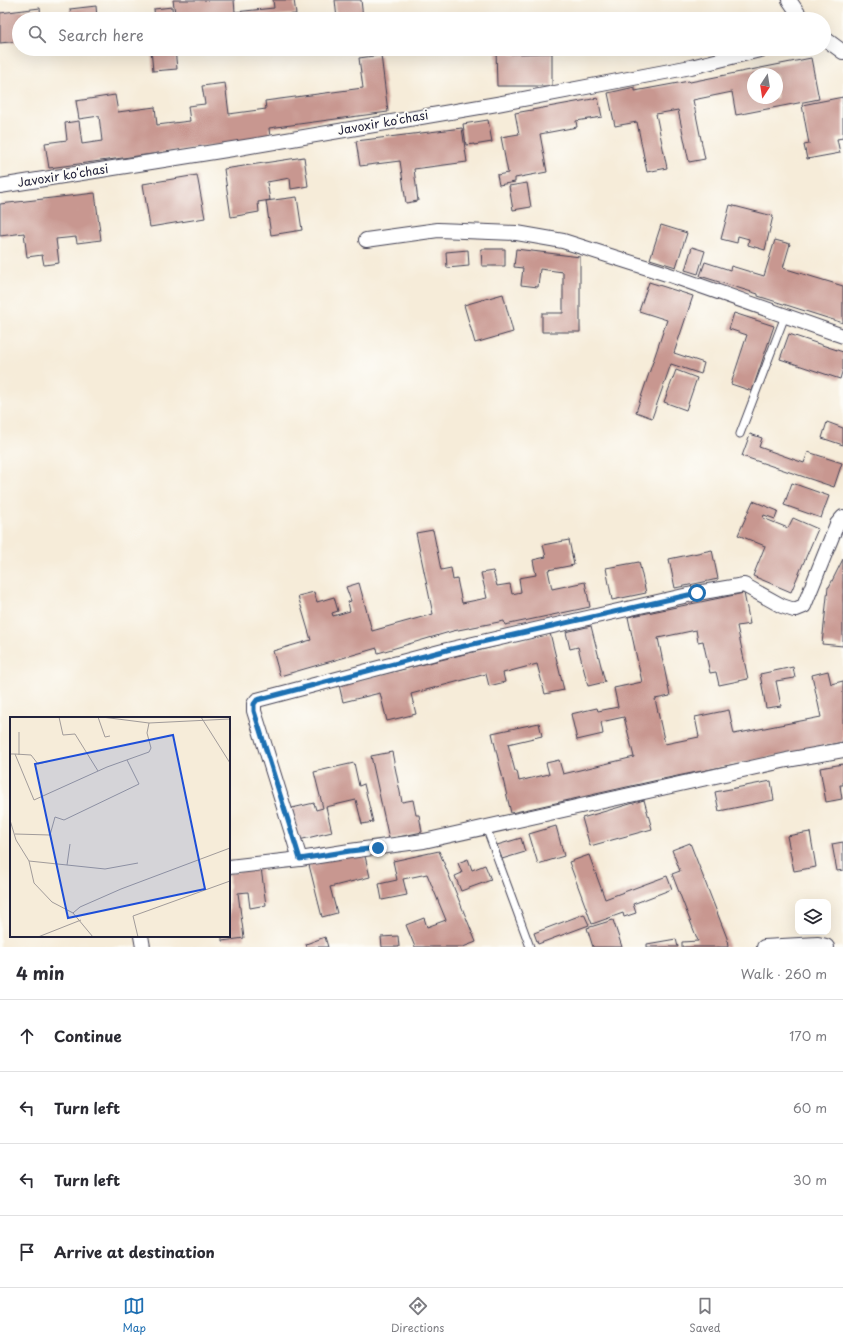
<!DOCTYPE html>
<meta charset="utf-8">
<style>
:root{--surface:#fff;--page:#f2f2f3;--text:#2b2b33;--muted:#7c7c81;--line:#e1e1e2;--accent:#1f6fb2}
body{margin:0;font-family:"Playpen Sans",sans-serif;background:var(--page);color:var(--text)}
.controls{position:absolute;right:12px;bottom:12px;display:grid;overflow:hidden;border-radius:8px;box-shadow:0 4px 16px #0002}
.controls button{width:36px;height:36px;display:grid;place-items:center;padding:0;border:0;border-bottom:1px solid var(--line);background:var(--surface);color:var(--text);font:20px sans-serif}
.compass{position:absolute;left:747px;top:68px;width:36px;height:36px;border-radius:50%;background:var(--surface);box-shadow:0 4px 16px #0002;rotate:192deg}
.stop{position:absolute;width:12px;height:12px;margin:-9px;border:3px solid #1f6fb2;border-radius:50%;background:#fff}
.stop.end{background:#1f6fb2;border-color:#fff;box-shadow:0 1px 4px #0008}
.list{margin:0;padding:0;list-style:none}
h2{display:flex;justify-content:space-between;align-items:center;height:52px;margin:0;padding:0 16px;font-size:17px}
h2 small{font-size:13px;font-weight:400;color:var(--muted)}
.list li{display:grid;grid-template-columns:26px 1fr auto;gap:12px;align-items:center;box-sizing:border-box;height:72px;padding:0 16px;border-top:1px solid var(--line)}
.list b{display:block;font-size:15px;white-space:nowrap}
.list em{font-size:13px;font-style:normal;color:var(--muted)}
.icon{flex:none;width:22px;height:22px;fill:none;stroke:currentColor;stroke-width:2;stroke-linecap:round;stroke-linejoin:round}
.map{position:relative;flex:none;width:843px;height:947px;overflow:hidden}
.search{position:absolute;background:var(--surface);box-shadow:0 4px 16px #0002;left:12px;right:12px;top:12px;height:44px;display:flex;align-items:center;gap:10px;box-sizing:border-box;padding:0 14px;border-radius:22px;color:var(--muted);font-size:15px}
.sheet{height:340px;background:var(--surface)}
nav{display:flex;justify-content:space-around;align-items:center;box-sizing:border-box;height:56px;border-top:1px solid var(--line);background:var(--surface);font-size:11px;color:var(--muted)}
nav a{display:grid;justify-items:center;gap:2px}
nav .on{color:var(--accent)}
.map>svg:first-child{display:block}
</style>
<div class="map">
<svg width="843" height="947" viewBox="0 0 843 947">
<rect width="100%" height="100%" fill="#fdfcf7"/>
<filter id="ink" filterUnits="userSpaceOnUse"><feTurbulence type="fractalNoise" baseFrequency=".025" numOctaves="2"/><feDisplacementMap in="SourceGraphic" scale="8" xChannelSelector="R" yChannelSelector="G"/><feConvolveMatrix kernelMatrix="1 2 1 2 8 2 1 2 1" color-interpolation-filters="sRGB"/></filter>
<filter id="wash" filterUnits="userSpaceOnUse"><feTurbulence type="fractalNoise" baseFrequency=".012" numOctaves="4" result="noise"/><feDisplacementMap in="SourceGraphic" scale="16" xChannelSelector="R" yChannelSelector="G"/><feGaussianBlur stdDeviation="0.9" result="paint"/><feColorMatrix in="noise" values="0 0 0 0 0 0 0 0 0 0 0 0 0 0 0 0 0 1.4 0 .05"/><feComposite in="paint" operator="in"/></filter>
<g filter="url(#wash)">
<rect width="100%" height="100%" fill="#f6ecd9"/>
<g id="blocks">
<g fill="#c89790" fill-rule="evenodd">
<polygon points="173,0 234,0 235,12 274,8 273,0 294,0 296,14 275,16 275,19 202,19 202,16 196,17 196,19 176,19"/>
<polygon points="335,0 361,0 363,18 337,19"/>
<polygon points="96,6 97,19 71,19 70,9"/>
<polygon points="172,7 173,19 155,19 154,9"/>
<polygon points="40,8 41,19 19,19 19,41 0,43 0,13"/>
<polygon points="151,49 175,49 177,69 153,71"/>
<polygon points="496,49 511,49 511,54 552,53 552,86 497,86"/>
<polygon points="381,55 388,112 269,128 270,138 49,168 45,143 67,140 65,123 79,121 82,144 102,141 99,116 79,119 76,101 115,95 118,112 155,107 157,125 190,121 188,106 205,104 202,86 225,83 229,114 266,109 265,101 363,88 359,58"/>
<path d="M811 58 819 99 736 115 732 92 693 100 705 159 689 162 678 110 656 114 667 168 647 172 637 122 615 126 608 93 635 87V91L689 81 690 82ZM753 74H777V98H753Z"/>
<polygon points="843,97 843,138 837,139 840,153 807,159 804,145 809,144 802,105"/>
<polygon points="598,98 602,117 576,121 577,127 540,134 547,172 515,178 515,182 499,185 497,175 508,173 501,137 519,134 515,113"/>
<polygon points="488,120 492,142 474,145 474,144 466,145 463,124"/>
<polygon points="462,128 467,162 414,169 418,201 406,203 400,161 360,166 356,141"/>
<polygon points="304,157 308,186 291,189 290,178 267,182 270,200 258,202 259,212 231,217 224,169"/>
<polygon points="197,175 205,218 150,227 143,184"/>
<polygon points="527,183 531,207 513,210 509,186"/>
<polygon points="95,193 101,240 77,243 76,237 56,239 59,263 44,265 42,255 27,257 24,233 0,236 0,204"/>
<polygon points="297,197 302,230 271,235 266,201"/>
<polygon points="730,205 773,216 765,250 748,245 749,239 738,236 737,243 721,239"/>
<polygon points="661,225 687,233 676,267 650,259"/>
<polygon points="775,240 790,244 783,268 843,286 843,323 758,296 758,294 700,276 705,262 730,270 731,266 764,276"/>
<polygon points="692,247 705,251 698,274 685,270"/>
<polygon points="481,249 505,249 505,266 482,266"/>
<polygon points="516,249 580,257 580,332 542,332 542,313 563,313 563,272 540,269 538,287 521,285 523,268 514,267"/>
<polygon points="468,250 469,266 447,268 446,252"/>
<polygon points="649,282 693,296 674,353 704,363 701,374 671,364 652,418 636,412 667,320 639,311"/>
<polygon points="503,294 513,332 475,343 464,305"/>
<polygon points="734,313 774,326 752,391 731,384 747,335 729,329"/>
<polygon points="789,334 843,352 843,369 840,379 780,359"/>
<polygon points="676,370 697,378 686,410 664,402"/>
<polygon points="827,422 843,428 843,445 822,438"/>
<polygon points="750,434 762,438 759,447 804,463 808,452 842,463 834,487 742,456"/>
<polygon points="792,483 829,496 821,518 784,505"/>
<polygon points="753,501 778,511 775,519 764,515 763,518 788,528 793,518 818,529 791,592 753,576 765,546 738,535"/>
<polygon points="433,530 441,570 451,568 453,580 457,579 462,603 487,598 481,573 493,571 497,586 510,584 512,594 521,592 519,578 536,575 533,560 546,557 543,545 569,540 574,565 548,570 552,589 585,582 590,607 505,625 504,621 453,631 378,653 377,648 280,676 273,651 311,640 298,596 314,592 317,602 334,597 338,611 332,613 333,616 350,611 348,602 351,601 346,587 359,583 372,631 433,614 416,533"/>
<polygon points="712,550 718,579 675,588 669,559"/>
<polygon points="843,559 843,646 822,644 828,587 829,587"/>
<polygon points="639,562 646,593 612,600 606,568"/>
<polygon points="744,593 750,624 737,626 748,679 719,685 716,672 710,673 703,641 698,642 696,630 658,638 670,696 655,699 665,744 699,737 695,717 729,710 734,734 821,717 812,675 828,671 831,684 843,681 843,742 658,780 511,813 492,733 539,723 542,736 508,744 515,771 517,771 519,781 549,774 546,763 559,760 563,774 634,757 624,717 601,722 603,734 577,740 571,714 597,708 598,711 618,707 614,688 642,682 628,617"/>
<polygon points="591,626 605,682 588,686 578,647 570,649 566,632"/>
<polygon points="550,633 564,690 545,694 537,664 503,673 505,682 489,686 486,674 411,694 416,714 387,721 380,693 343,702 339,685"/>
<polygon points="793,667 795,678 776,681 781,706 766,708 760,674"/>
<polygon points="392,752 402,802 413,800 416,815 419,815 422,832 389,839 371,756"/>
<polygon points="354,763 359,786 364,784 373,822 362,824 356,800 326,807 332,832 299,840 292,808 314,803 316,810 323,808 314,772"/>
<polygon points="843,764 843,785 840,785 842,799 826,802 820,768"/>
<polygon points="771,781 774,800 719,811 715,792"/>
<polygon points="644,800 652,829 590,846 582,818"/>
<polygon points="556,826 564,856 538,864 529,834"/>
<polygon points="810,832 816,867 794,871 787,836"/>
<polygon points="521,838 525,852 502,859 497,845"/>
<polygon points="843,842 843,870 837,871 832,844"/>
<polygon points="690,843 727,938 728,947 682,947 682,942 698,941 672,874 680,871 672,850"/>
<polygon points="439,851 476,942 463,947 415,947 406,925 424,918 427,927 446,920 427,874 403,879 407,895 382,900 379,884 397,880 393,861"/>
<polygon points="364,852 370,877 330,887 337,913 322,917 308,861"/>
<polygon points="589,855 605,899 667,876 672,889 633,904 636,913 624,917 623,913 592,924 569,862"/>
<polygon points="468,859 472,870 485,865 491,880 461,891 455,876 462,873 458,863"/>
<polygon points="261,868 266,905 250,908 248,892 238,893 244,938 222,941 222,936 229,936 229,873"/>
<polygon points="584,914 589,925 538,944 534,933"/>
<polygon points="613,920 622,947 593,947 587,928"/>
<polygon points="398,936 399,947 382,947 381,937"/>
<polygon points="325,937 328,947 307,947 306,944"/>
<polygon points="676,939 678,947 647,947 647,944"/>
</g>
</g>
</g>
<g filter="url(#ink)">
<use href="#blocks" fill-opacity="0" stroke="#424053" stroke-width="1"/>
<g fill="none" stroke-linecap="round" stroke-linejoin="round">
<defs>
<g id="lane">
<polyline points="740,434 785,316"/>
<polyline points="486,827 530,947"/>
</g>
<g id="street">
<polyline points="789,0 802,19"/>
<polyline points="824,38 843,52"/>
<polyline points="0,186 239,148 497,104 691,67 764,49"/>
<polyline points="366,240 438,230 517,233 563,241 667,274 843,336"/>
<polyline points="300,859 254,711 254,704 257,700 447,650 697,593 744,585 782,606 794,610 804,606 837,524 843,517"/>
<polyline points="229,867 300,859 350,851 424,841 787,760 843,750"/>
<polyline points="141,936 143,947"/>
<polyline points="764,947 818,944 826,946 827,947"/>
</g>
</defs>
<use href="#lane" stroke="#424053" stroke-width="9"/>
<use href="#street" stroke="#424053" stroke-width="16"/>
<use href="#lane" stroke="#fff" stroke-width="7"/>
<use href="#street" stroke="#fff" stroke-width="14"/>
</g>
</g>
<g fill="none" stroke-linecap="round" stroke-linejoin="round" filter="url(#ink)">
<polyline stroke="#1f6fb2" stroke-width="5" points="378,848 350,851 300,859 254,711 254,704 257,700 447,650 697,593"/>
</g>
<g text-anchor="middle" stroke-width="3.5" stroke-linejoin="round" paint-order="stroke">
<g font-size="12" fill="#22223b" stroke="#fdfcf7">
<text transform="translate(383 123) rotate(-10)" y="4">Javoxir koʻchasi</text>
<text transform="translate(63 176) rotate(-9)" y="4">Javoxir koʻchasi</text>
</g>
</g>
<g transform="translate(10 717)">
<rect width="220" height="220" fill="#f6ecd9"/>
<path fill="none" stroke="#a19b9a" stroke-width="1" d="M49 0 53 18 65 17 88 54M88 0 95 20 100 19M92 0 139 6 220 2M191 0 220 46M0 37H5L24 83 97 50 139 35 141 31 137 16 139 6M5 37 21 38 28 47 40 44M9 38V15M0 103 6 123 19 144 24 166 42 185 63 196 83 220M5 117 40 118 45 100 54 103 129 67 117 43M19 144 95 152 128 146M57 148 60 127M63 196 70 190 111 172 220 131M28 220 71 203M128 220 123 199 220 164"/>
<path fill="#1d4ed8" fill-opacity="0.15" stroke="#1d4ed8" stroke-width="2" d="M163 18 195 172 58 201 25 47Z"/>
<rect width="220" height="220" fill="none" stroke="#22223b" stroke-width="2"/>
</g>
</svg>
<div class="controls">
<button><svg class="icon" aria-label="layers" viewBox="0 0 24 24"><path d="M12 4l9 5-9 5-9-5zM3 14l9 5 9-5"/></svg></button>
</div>
<svg class="compass" viewBox="-18 -18 36 36"><path d="M0-13l5 13h-10z" fill="#e53935"/><path d="M0 13l5-13h-10z" fill="#7c7c81"/></svg>
<div class="stop" style="left:697px;top:593px"></div>
<div class="stop end" style="left:378px;top:848px"></div>
<div class="search"><svg class="icon" aria-label="search" viewBox="0 0 24 24"><circle cx="10" cy="10" r="6"/><path d="M15 15l6 6"/></svg>Search here</div>
</div>
<section class="sheet">
<h2>4 min<small>Walk · 260 m</small></h2>
<ul class="list">
<li><svg class="icon" aria-label="ahead" viewBox="0 0 24 24"><path d="M12 20V5M6 11l6-6 6 6"/></svg><div><b>Continue</b></div><em>170 m</em></li>
<li><svg class="icon" aria-label="left" viewBox="0 0 24 24"><path d="M17 20v-9H6M10 6l-5 5 5 5"/></svg><div><b>Turn left</b></div><em>60 m</em></li>
<li><svg class="icon" aria-label="left" viewBox="0 0 24 24"><path d="M17 20v-9H6M10 6l-5 5 5 5"/></svg><div><b>Turn left</b></div><em>30 m</em></li>
<li><svg class="icon" aria-label="arrive" viewBox="0 0 24 24"><path d="M6 21V4h12l-3 4 3 4H6"/></svg><div><b>Arrive at destination</b></div></li>
</ul>
</section>
<nav>
<a class="on"><svg class="icon" aria-label="map" viewBox="0 0 24 24"><path d="M3 6l6-2 6 2 6-2v14l-6 2-6-2-6 2zM9 4v14M15 6v14"/></svg>Map</a>
<a><svg class="icon" aria-label="directions" viewBox="0 0 24 24"><path d="M12 3l9 9-9 9-9-9zM9 14v-3h6M13 9l2 2-2 2"/></svg>Directions</a>
<a><svg class="icon" aria-label="saved" viewBox="0 0 24 24"><path d="M7 4h10v16l-5-4-5 4z"/></svg>Saved</a>
</nav>
